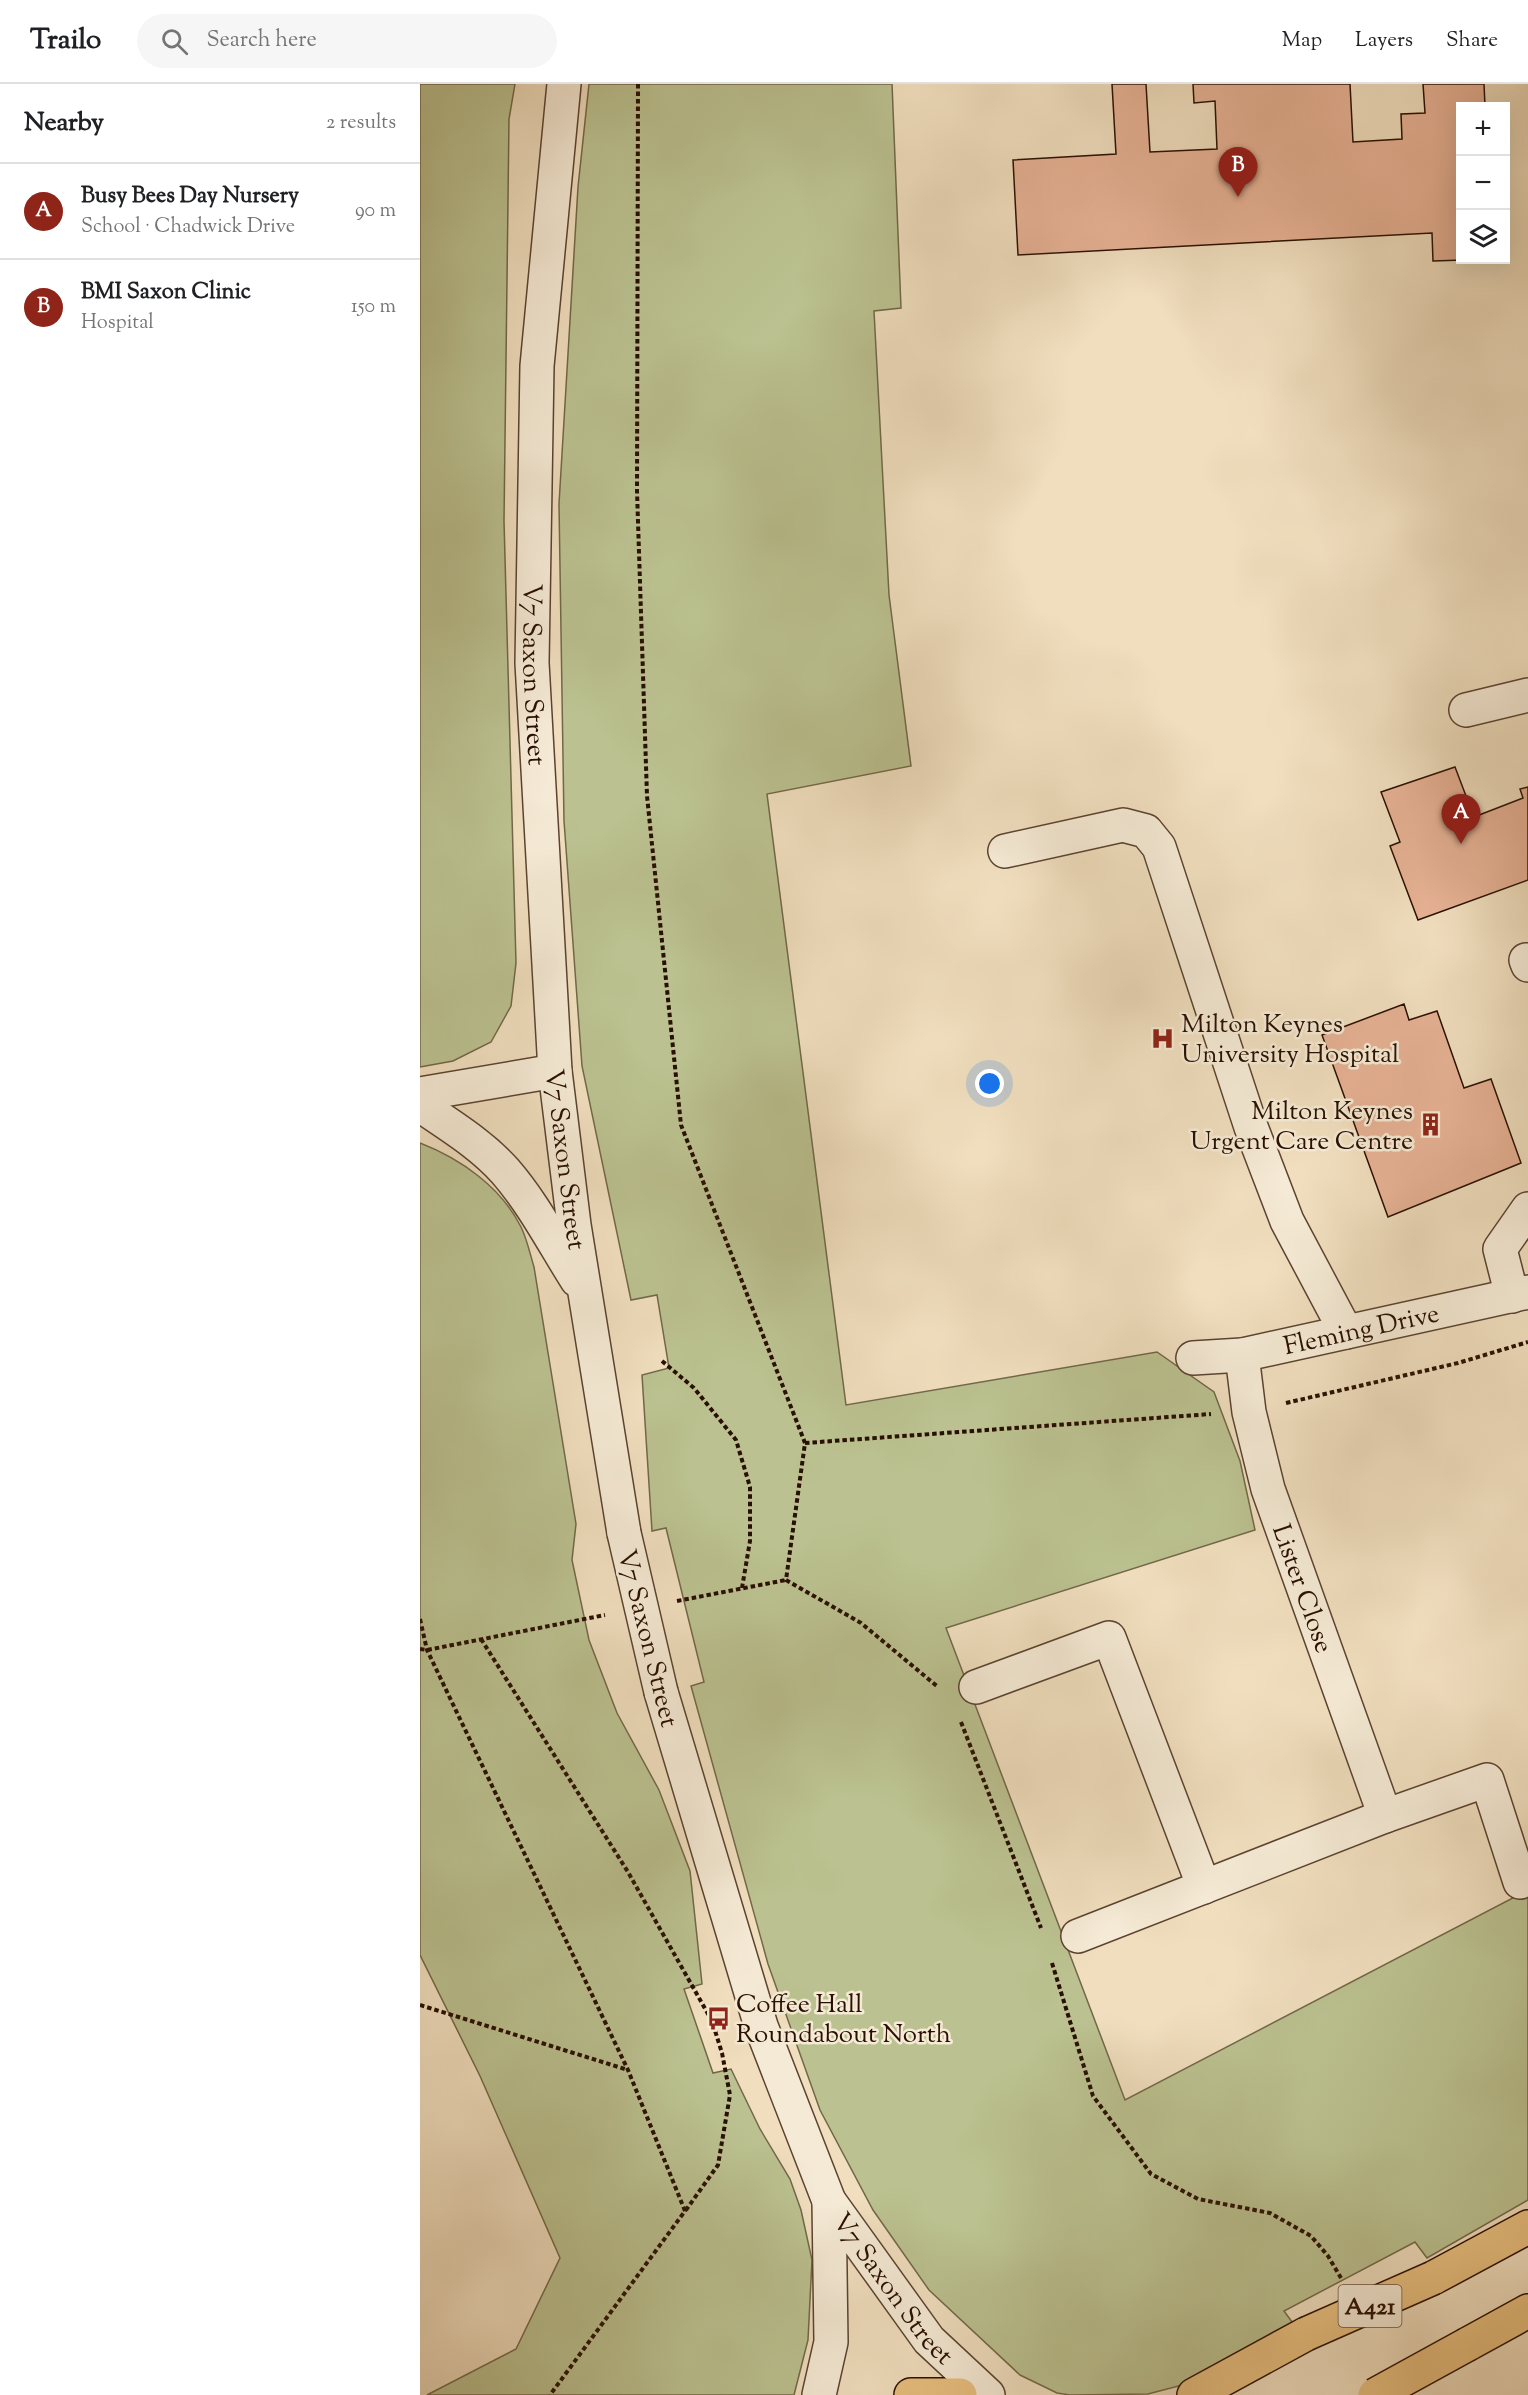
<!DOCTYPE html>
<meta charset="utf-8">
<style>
:root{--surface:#fff;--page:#f6f6f6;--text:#202124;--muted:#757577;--line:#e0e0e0;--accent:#8f2418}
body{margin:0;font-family:"Sorts Mill Goudy",serif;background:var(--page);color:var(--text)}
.controls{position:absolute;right:18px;top:18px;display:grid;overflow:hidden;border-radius:0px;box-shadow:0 6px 24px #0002}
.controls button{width:54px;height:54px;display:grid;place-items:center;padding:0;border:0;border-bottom:2px solid var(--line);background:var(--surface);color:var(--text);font:30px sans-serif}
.you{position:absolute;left:570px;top:1000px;width:21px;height:21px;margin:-15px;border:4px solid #fff;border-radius:50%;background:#1a73e8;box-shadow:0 0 0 9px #1a73e833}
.badge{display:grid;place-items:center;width:39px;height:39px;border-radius:50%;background:var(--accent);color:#fff;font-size:20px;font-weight:700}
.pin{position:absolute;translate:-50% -50px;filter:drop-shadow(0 2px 3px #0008)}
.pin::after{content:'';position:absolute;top:32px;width:21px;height:18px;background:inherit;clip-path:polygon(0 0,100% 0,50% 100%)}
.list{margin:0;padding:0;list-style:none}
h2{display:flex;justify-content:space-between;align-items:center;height:78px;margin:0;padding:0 24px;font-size:26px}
h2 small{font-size:20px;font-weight:400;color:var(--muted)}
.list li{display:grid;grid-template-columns:39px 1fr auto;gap:18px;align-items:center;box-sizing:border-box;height:96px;padding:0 24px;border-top:2px solid var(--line)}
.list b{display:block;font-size:22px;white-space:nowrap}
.list p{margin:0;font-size:20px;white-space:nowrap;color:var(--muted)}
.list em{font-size:20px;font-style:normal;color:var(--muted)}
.icon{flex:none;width:33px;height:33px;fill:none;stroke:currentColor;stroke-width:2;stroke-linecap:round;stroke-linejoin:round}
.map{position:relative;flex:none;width:1108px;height:2311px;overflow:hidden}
header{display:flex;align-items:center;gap:36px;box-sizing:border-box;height:84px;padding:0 30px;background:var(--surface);border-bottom:2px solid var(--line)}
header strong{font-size:28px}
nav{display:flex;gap:33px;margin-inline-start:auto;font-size:21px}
.search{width:420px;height:54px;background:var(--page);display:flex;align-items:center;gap:15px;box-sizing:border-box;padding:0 21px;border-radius:33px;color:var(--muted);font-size:22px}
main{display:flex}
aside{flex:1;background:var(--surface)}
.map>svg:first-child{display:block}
</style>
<header>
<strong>Trailo</strong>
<div class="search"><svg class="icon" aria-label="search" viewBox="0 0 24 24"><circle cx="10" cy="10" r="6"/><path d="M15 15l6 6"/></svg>Search here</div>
<nav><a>Map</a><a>Layers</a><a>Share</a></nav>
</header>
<main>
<aside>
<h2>Nearby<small>2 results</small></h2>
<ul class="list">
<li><span class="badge">A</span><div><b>Busy Bees Day Nursery</b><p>School · Chadwick Drive</p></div><em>90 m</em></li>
<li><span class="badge">B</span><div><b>BMI Saxon Clinic</b><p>Hospital</p></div><em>150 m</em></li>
</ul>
</aside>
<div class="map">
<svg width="1108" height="2311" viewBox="0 0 1108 2311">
<rect width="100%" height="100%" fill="#f0debe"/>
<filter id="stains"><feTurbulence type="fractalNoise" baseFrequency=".00333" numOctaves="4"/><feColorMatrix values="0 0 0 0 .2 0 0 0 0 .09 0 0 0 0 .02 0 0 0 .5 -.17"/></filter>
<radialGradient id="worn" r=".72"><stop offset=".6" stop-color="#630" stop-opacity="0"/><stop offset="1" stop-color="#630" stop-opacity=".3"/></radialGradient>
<g fill="#bbc190" stroke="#726848" stroke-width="1.5">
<polygon points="0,0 95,0 89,35 84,437 96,879 91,922 71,958 33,977 0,983"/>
<polygon points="169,0 472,0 481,224 454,227 469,511 491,682 347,710 426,1321 737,1268 794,1308 820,1377 835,1446 526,1544 705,2016 1108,1806 1108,2116 1007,2174 995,2158 864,2227 875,2242 770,2299 728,2310 650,2311 637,2309 600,2291 509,2206 453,2126 400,2026 348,1880 271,1602 284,1598 246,1444 232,1447 222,1291 249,1284 237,1211 211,1216 162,982 144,737 139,420 158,103"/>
<path d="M0 1059C41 1075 81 1103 101 1143 107 1155 110 1170 114 1183L156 1440 152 1476 169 1556 197 1629 239 1706 270 1787 282 1900 264 1905 293 1989 311 1985 340 2045 370 2095 381 2126 392 2176 388 2256 374 2311H7L96 2265 140 2174 60 1992 0 1871Z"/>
</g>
<g fill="#e6b194" stroke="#290f01" stroke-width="1.5">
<polygon points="692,0 726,0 730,68 797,65 795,17 774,19 773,0 930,0 933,58 982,55 981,30 1005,29 1003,0 1064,0 1065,22 1040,22 1040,176 1043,176 1013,177 1012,149 598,171 593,76 696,70"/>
<polygon points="1035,683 1054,733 1103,714 1100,705 1108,703 1108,796 998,836 970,762 980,758 961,708"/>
<polygon points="984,920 989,936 1017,927 1044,1004 1071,995 1101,1079 968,1133 902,951"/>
</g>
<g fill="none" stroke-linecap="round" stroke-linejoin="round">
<defs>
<g id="minor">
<path id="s1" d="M144 0 117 282 112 579 135 987 154 1141 204 1449"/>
<polyline points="1046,626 1108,611"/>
<polyline points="585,767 703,741 726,747 739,763 831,1043 867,1137 926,1248"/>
<polyline points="1106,876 1108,881"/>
<polyline points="0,1010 135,987"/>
<path d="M0 1021C29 1041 61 1060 85 1087 113 1119 134 1160 157 1196"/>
<polyline points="1092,1212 1080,1165 1108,1125"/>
<path id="s2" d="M822 1271 829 1328 848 1405 965 1732"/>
<path id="s3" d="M773 1274 822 1271 1108 1208"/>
<polyline points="556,1603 689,1554 784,1803"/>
<path id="s4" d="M241 1608 341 1942 409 2117 509 2256 568 2311"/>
<polyline points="658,1852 965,1732 1067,1696 1100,1798"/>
<polyline points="399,2311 411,2258 409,2117"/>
</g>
<g id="highway">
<polyline points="1013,2194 1108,2143"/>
<polyline points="1048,2260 1108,2227"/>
<polyline points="491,2311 540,2311"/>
<polyline points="774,2311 886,2250"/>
</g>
</defs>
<use href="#minor" stroke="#5b4330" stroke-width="36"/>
<use href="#highway" stroke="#290f01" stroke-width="36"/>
<g stroke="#290f01" stroke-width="4" stroke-dasharray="4.5 3" stroke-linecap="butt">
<polyline points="218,0 217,407 227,712 261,1041 385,1359 366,1496 441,1539 518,1603"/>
<polyline points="242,1277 274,1304 316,1356 330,1403 330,1457 322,1504"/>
<polyline points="866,1319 1038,1279 1108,1258"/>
<polyline points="385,1359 791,1330"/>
<polyline points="257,1517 366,1496"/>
<polyline points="0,1535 7,1566 208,1986 265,2127 130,2311"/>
<polyline points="61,1555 208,1788 292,1937 302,1969 310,2011 298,2081 266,2126"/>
<polyline points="0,1565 7,1566 185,1531"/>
<polyline points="541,1638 621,1844"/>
<polyline points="632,1879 673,2012 731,2090 778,2115 850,2129 891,2152 908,2172 921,2194"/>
<polyline points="0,1921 208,1986"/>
</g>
<use href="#minor" stroke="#f5ead5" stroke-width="33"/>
<use href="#highway" stroke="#e8bf7f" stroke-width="33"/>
<defs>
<polyline id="minor-bridge" points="204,1449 241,1608"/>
<g id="highway-bridge">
<polyline points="886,2250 1013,2194"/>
<polyline points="955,2311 1048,2260"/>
</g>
</defs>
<use href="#minor-bridge" stroke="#5b4330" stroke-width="36" stroke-linecap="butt"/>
<use href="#highway-bridge" stroke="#290f01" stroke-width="36" stroke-linecap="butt"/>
<use href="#minor-bridge" stroke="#f5ead5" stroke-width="33"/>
<use href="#highway-bridge" stroke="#e8bf7f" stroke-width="33"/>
</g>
<defs>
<symbol id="hospital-bare" viewBox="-9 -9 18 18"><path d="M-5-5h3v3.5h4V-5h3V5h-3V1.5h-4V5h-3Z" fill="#8f2418" stroke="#f5ead5" stroke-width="2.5" paint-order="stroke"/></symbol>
<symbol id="building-bare" viewBox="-9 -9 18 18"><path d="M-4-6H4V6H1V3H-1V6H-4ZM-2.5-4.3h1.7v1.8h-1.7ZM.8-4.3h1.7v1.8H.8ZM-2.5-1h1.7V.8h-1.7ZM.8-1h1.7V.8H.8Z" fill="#8f2418" stroke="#f5ead5" stroke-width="2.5" paint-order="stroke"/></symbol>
<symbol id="bus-bare" viewBox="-9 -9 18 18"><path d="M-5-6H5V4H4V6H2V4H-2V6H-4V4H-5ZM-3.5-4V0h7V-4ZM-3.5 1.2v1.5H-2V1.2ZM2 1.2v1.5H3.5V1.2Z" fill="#8f2418" stroke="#f5ead5" stroke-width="2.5" paint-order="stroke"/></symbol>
</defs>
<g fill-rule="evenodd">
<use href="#hospital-bare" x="726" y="938" width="33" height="33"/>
<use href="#building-bare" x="994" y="1024" width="33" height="33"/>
<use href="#bus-bare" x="282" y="1918" width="33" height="33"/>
</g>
<g text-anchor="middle" stroke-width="5" stroke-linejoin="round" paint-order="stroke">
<rect fill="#f5ead5" stroke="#665141" stroke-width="1.5" x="918.5" y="2201" width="63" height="42" rx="4.5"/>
<g font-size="24" font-weight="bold" fill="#290f01">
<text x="950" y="2230">A421</text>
</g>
<g font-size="26" fill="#290f01" stroke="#f5ead5">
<text dy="9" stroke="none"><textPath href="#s1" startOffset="592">V7 Saxon Street</textPath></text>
<text dy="9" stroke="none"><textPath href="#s1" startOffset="1078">V7 Saxon Street</textPath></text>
<text dy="9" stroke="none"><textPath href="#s3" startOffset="171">Fleming Drive</textPath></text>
<text dy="9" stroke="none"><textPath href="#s2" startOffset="242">Lister Close</textPath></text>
<text transform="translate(229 1554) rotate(76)" y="9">V7 Saxon Street</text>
<text dy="9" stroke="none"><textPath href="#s4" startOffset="645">V7 Saxon Street</textPath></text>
</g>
<g font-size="26" fill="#290f01" stroke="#f5ead5" text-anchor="start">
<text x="761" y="948">Milton Keynes<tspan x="761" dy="30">University Hospital</tspan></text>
<text x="993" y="1035" text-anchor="end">Milton Keynes<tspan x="993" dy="30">Urgent Care Centre</tspan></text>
<text x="316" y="1928">Coffee Hall<tspan x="316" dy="30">Roundabout North</tspan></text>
</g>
</g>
<rect width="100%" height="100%" filter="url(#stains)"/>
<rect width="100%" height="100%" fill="url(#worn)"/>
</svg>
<div class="controls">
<button>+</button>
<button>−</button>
<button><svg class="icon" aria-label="layers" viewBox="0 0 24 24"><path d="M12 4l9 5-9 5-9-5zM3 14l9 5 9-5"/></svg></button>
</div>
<div class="you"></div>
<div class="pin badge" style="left:1041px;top:760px">A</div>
<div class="pin badge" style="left:818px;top:113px">B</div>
</div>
</main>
